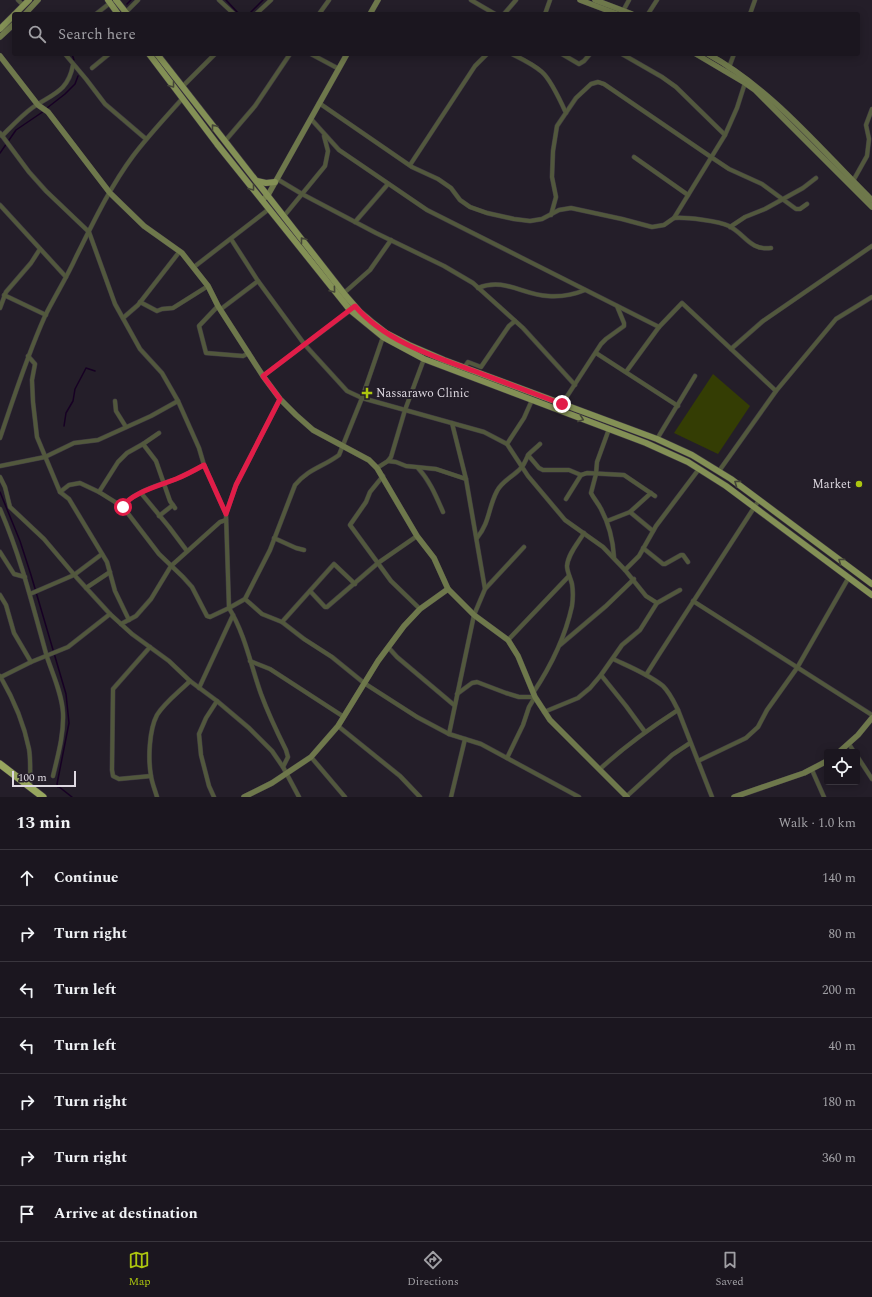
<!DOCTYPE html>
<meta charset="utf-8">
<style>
:root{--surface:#1b161f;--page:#241f28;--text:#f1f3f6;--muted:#a09fa4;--line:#39353d;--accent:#adc60f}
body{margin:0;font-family:Spectral,serif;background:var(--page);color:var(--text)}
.controls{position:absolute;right:12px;bottom:12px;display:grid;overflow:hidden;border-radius:4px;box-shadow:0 2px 10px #0003}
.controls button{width:36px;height:36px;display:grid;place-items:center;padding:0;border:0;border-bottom:1px solid var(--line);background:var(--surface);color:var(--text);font:20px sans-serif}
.scale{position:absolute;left:12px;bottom:10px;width:64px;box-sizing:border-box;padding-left:4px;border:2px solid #ded9e1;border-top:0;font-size:11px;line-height:14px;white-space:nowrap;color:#ded9e1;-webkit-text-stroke:3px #241e29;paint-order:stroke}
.stop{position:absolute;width:12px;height:12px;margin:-9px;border:3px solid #e11d48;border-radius:50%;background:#fff}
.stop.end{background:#e11d48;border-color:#fff;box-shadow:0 1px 4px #0008}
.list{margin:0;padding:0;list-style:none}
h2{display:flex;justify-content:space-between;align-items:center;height:52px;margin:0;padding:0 16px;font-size:17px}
h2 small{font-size:13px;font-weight:400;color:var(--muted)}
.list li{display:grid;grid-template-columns:26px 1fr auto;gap:12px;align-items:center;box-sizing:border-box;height:56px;padding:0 16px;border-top:1px solid var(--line)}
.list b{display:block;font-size:15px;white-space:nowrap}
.list em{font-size:13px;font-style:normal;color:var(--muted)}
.icon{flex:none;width:22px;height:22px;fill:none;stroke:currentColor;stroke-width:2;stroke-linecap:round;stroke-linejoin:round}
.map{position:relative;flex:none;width:872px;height:797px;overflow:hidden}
.search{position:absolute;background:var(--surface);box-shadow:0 2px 10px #0003;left:12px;right:12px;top:12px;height:44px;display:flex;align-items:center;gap:10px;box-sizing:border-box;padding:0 14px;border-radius:4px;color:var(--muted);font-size:15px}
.sheet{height:444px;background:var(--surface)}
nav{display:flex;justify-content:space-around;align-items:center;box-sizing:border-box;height:56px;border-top:1px solid var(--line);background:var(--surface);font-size:11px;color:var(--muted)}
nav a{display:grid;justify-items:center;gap:2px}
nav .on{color:var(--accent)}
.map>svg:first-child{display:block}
</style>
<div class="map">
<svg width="872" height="797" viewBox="0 0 872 797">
<rect width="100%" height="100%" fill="#241e29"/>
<polygon fill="#343d04" points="713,374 750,406 718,454 674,433"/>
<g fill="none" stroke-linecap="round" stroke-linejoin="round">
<g stroke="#170024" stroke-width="1.5">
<polyline points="226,0 239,14"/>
<polyline points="127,4 131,0"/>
<polyline points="249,14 263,0"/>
<polyline points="72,54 74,60"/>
<polyline points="47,108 65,94 75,84 78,76"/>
<polyline points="0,153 16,130 44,111"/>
<polyline points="64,426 66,413 73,401 75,389 85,370 86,368 95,371"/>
<polyline points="0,492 20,541 31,575 66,694 69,723 57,784 58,787"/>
<polyline points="58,786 72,797"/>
</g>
<defs>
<g id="street">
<polyline points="18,0 23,5"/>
<polyline points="219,0 234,14"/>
<polyline points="471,0 495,14"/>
<polyline points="623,11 629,0"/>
<polyline points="96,14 110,3"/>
<polyline points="124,14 138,0"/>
<polyline points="256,14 271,0"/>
<polyline points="319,14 329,0"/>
<polyline points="504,14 516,0"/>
<polyline points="545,14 550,0"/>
<polyline points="648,14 657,0"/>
<polyline points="750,14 755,0"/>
<polyline points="65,54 86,79 105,104 146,139"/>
<polyline points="311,54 339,69"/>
<path d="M512 54C522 59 533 64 542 72 551 80 561 102 566 113"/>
<polyline points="562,54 579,64 584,61 590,54"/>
<polyline points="622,54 662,77 676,87 725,135"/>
<polyline points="92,68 109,54"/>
<polyline points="728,70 734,54"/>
<polyline points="182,87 215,54"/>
<polyline points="319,103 412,167 438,179 451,188 460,200 470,207 487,213 514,219 530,221 542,219 559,210 571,208 622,219 652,227 664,225 674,218 725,135 737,108 745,83"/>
<polyline points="311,119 339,150 427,210 659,327"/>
<path d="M0 133 29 172 46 191 89 232 115 304 140 349 162 373 178 401 199 448 204 465 226 514 229 608 245 599 270 550 295 485C308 469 323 467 339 455L362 398 383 337"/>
<path d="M2 136C11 127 21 116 32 108 52 94 68 92 73 65"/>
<polyline points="225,141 255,106 290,54"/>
<polyline points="634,157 688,195"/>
<polyline points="410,165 475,66 487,54"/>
<polyline points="277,179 302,194 376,233 444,266 473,283 523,328 575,385"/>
<polyline points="853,181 867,156 869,139 866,125 872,109"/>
<polyline points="0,205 66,277"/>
<polyline points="551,215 556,197 552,177 553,151 557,126 576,98 591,84 598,82 604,84 711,157 729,169 762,184 796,209 800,209 807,204"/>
<polyline points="284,216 325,166 328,151 324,136"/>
<path d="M674 218C686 217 719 221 729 226 745 234 750 251 771 248"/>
<polyline points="355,222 388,184"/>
<polyline points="730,227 745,217 765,209 803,188 816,178"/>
<polyline points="231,239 258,281 305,345 347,391 362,398 484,432 507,444 528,476 565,520 603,547 625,570 646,596 657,603 680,590"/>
<polyline points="194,267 269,209"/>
<path d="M478 288C504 277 523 295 548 296 561 297 573 295 585 290"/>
<polyline points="344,293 370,270 391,240"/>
<polyline points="4,295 46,315"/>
<polyline points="140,302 157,311 162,309 173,308 208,286"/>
<polyline points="218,306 199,326 206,353 243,356 249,353"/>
<polyline points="0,308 6,292 31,263 40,249"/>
<polyline points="221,309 258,281"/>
<polyline points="123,318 138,305 180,251"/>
<polyline points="731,349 763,321 872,246"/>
<polyline points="596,353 678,406"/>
<polyline points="28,356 35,364 32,380 33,402 37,437 60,492 69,499 107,562 115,591 129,620"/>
<polyline points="464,368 468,362 481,367 509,326 515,321"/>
<polyline points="626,372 659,327 682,303 776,391 836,319 872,297"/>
<polyline points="263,376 352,309"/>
<polyline points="115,401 116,411 126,427"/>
<polyline points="562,404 601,344 606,339 624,326 624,323 617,306"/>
<path d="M609 429 597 462 596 474 591 493C594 499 598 503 601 509 609 524 613 540 614 557"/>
<path d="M0 438C14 397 27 356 45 316 55 296 67 277 76 257 93 223 110 187 133 156 148 136 165 118 182 99"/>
<polyline points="657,439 695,376"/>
<polyline points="143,444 156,461 170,501 175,508"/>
<polyline points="507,444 524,418 532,400"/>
<polyline points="528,455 539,468 543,470 569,470 581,475"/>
<polyline points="388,461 396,462 406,466 436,469 466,479"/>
<polyline points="0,466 45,457 74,443 98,440 151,416 178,401"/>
<polyline points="377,468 388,461 391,457 405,410 424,359"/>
<path d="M418 468C430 481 436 496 443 512"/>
<polyline points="719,471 776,391"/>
<polyline points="383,476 370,492 366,502 350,525 391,581 420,609"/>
<polyline points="0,477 5,487 10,507 44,539 77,578 110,614 132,634 169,661 190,681 217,701 249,728 272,751 283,767 299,797"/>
<path d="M60 492 69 485 80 483 99 492 123 507 159 554 183 577 192 587 207 616 210 617 229 608C245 634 251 666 261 694 268 713 277 732 286 750L288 757 283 767"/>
<polyline points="99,492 118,462 127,453 143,444 159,433"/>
<polyline points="141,493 169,527 187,551"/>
<polyline points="566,499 581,475 587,473 624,475 655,496"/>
<path d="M123 507C130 493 162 484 176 479 186 475 195 470 204 465"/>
<path d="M0 509C21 557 33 607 47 657 53 675 62 694 63 713 64 734 58 755 53 776"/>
<polyline points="630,512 653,531"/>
<polyline points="226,514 236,485 280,399"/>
<polyline points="159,516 173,505"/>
<polyline points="607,521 630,512 651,493"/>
<polyline points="274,538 296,548 304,550"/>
<path d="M477 538C490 522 488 508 497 491 502 481 514 476 521 468 525 464 526 458 529 454 532 451 537 447 540 444"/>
<polyline points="643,548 663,564 665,564 681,555 683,555 688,562"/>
<polyline points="0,552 14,574 25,577"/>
<polyline points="625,570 639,556 656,526 699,469"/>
<polyline points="355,584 334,564 282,622 304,639 332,657 364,683 417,717 449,734 481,744 579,797"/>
<polyline points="86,588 110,572"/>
<polyline points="485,589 524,547"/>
<polyline points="310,591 325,607 327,607 378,563 417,536"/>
<polyline points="30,594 74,575 102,554"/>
<polyline points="0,595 6,605 14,633 31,662"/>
<polyline points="245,599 262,614 282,622"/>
<polyline points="693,601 872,715"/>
<polyline points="121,624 136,616 151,599 171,566 220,522 226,520"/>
<polyline points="508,640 569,576"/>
<polyline points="560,645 606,606 634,579"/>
<polyline points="150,647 113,689 112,770 113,776 119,779 151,776"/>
<polyline points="388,647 397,657 454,705"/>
<path d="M613 659C630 667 648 674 663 686 670 693 674 702 678 710L712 797"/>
<polyline points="250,661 270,669 344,717"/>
<polyline points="601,675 626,706 645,732"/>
<polyline points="646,675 658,656 759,500"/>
<path d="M0 676C13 698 24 724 29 749 31 761 30 775 30 787"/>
<polyline points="1,677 31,662 68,647 110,614"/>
<polyline points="199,688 233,615"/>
<path d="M533 693C551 666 565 638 572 606 573 599 573 590 572 584 571 579 567 572 567 566 568 554 578 543 584 533"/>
<polyline points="457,694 472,683 477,682 506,693 519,697 535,697 529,707 523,725 507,758"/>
<polyline points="544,712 578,698 590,688 601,675 622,645 640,630 657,603"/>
<polyline points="338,726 400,776 420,797"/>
<polyline points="449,734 474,615 485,589 466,479 452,423"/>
<polyline points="849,744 854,752"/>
<polyline points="857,756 872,779"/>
<polyline points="311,757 345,797"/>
<polyline points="698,761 746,738 758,727 767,710 797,668 849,577"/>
<path d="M600 769C624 747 650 728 678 710"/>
<polyline points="812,770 824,797"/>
<polyline points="627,796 672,755 690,743"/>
<path d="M157 797C155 790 152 783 151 776 148 759 149 730 157 715 165 702 179 692 190 681"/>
<polyline points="214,797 209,786 201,755 199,734 206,718 217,701"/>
<polyline points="451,797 465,739"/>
</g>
<g id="secondary">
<polyline points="580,0 617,14"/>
<polyline points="595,0 632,14"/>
<polyline points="25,14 38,0"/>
<polyline points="370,14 378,0"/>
<polyline points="0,37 14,24"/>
<polyline points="696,54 745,83 755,90 872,207"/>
<path d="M708 54C773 90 820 149 872 200"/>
<polyline points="0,56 38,105 48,112 110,193 144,226 182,253 208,286 218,306 263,376 280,399 296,415 313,430 369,460 377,468 417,536 434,558 448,589 474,615 508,640 518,656 535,697 550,720 627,797"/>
<polyline points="262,200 268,195 347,54"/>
<polyline points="839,752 858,735 872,718"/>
<polyline points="244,797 272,783 311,757 338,726 378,661 404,626 420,609 448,589"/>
<polyline points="734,797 804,773 827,761"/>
</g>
<g id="primary">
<polyline points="108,0 118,14"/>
<polyline points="116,0 127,14"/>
<polyline points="15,14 29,0"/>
<polyline points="0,29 14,15"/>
<polyline points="149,54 217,144 350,310 383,337 424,359 646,443 688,462 726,486 872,595"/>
<polyline points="157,54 346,296 360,312 373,323 386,333 409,345 444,360 657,439 692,455 731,479 872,584"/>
<polyline points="257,181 266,183 275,182"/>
</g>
<polyline id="highway" points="0,764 43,797"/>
</defs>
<use href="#street" stroke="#3e3843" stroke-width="5"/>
<use href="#secondary" stroke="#3e3843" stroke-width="6"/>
<use href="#primary" stroke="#3e3843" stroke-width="7"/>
<use href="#highway" stroke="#3e3843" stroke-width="8"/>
<use href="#street" stroke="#52583d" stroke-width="4"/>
<use href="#secondary" stroke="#6e784b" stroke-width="5.5"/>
<use href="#primary" stroke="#839055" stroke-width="6"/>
<use href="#highway" stroke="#97a65e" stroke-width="7"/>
</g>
<defs><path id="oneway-chevron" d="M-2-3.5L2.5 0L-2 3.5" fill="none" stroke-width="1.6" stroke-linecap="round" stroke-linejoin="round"/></defs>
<g stroke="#454638">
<use href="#oneway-chevron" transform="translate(172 85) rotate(53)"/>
<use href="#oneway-chevron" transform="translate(214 127) rotate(-128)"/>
<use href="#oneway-chevron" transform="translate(252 188) rotate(52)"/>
<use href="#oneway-chevron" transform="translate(303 240) rotate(-128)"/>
<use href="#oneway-chevron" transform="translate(333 290) rotate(50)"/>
<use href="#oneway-chevron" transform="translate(581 419) rotate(20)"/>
<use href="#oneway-chevron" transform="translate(737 483) rotate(-144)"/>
<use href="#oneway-chevron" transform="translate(841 561) rotate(-143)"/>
</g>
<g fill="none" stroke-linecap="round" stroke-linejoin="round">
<path stroke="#e11d48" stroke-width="5" d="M123 507C130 493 162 485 176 479 186 475 195 470 204 465L226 514 236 485 280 399 263 376 355 306C385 341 432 356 474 371 503 382 533 393 562 404"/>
</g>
<g fill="#adc60f" stroke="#241e29" stroke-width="1.5">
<path d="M365 387h4v4h4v4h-4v4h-4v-4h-4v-4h4z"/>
<circle cx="859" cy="484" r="4"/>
</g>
<g text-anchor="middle" stroke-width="4" stroke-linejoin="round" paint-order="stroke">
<g font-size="12" fill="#ded9e1" stroke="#241e29" text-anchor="start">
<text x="376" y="397">Nassarawo Clinic</text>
<text x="851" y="488" text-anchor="end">Market</text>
</g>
</g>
</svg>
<div class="controls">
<button><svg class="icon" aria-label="locate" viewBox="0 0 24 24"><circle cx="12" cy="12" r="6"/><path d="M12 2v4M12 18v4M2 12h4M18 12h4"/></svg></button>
</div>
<div class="scale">100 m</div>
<div class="stop" style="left:123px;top:507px"></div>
<div class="stop end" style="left:562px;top:404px"></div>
<div class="search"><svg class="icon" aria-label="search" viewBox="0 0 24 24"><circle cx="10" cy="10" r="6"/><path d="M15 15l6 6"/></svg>Search here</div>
</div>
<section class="sheet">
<h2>13 min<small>Walk · 1.0 km</small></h2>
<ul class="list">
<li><svg class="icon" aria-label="ahead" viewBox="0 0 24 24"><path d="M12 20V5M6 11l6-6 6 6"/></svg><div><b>Continue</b></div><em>140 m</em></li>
<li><svg class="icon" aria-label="right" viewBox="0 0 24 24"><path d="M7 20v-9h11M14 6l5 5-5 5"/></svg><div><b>Turn right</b></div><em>80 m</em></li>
<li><svg class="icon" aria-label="left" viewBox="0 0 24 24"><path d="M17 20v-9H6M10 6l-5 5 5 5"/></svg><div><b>Turn left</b></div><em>200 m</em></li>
<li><svg class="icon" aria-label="left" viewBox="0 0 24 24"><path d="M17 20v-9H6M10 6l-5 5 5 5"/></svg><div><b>Turn left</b></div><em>40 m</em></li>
<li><svg class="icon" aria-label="right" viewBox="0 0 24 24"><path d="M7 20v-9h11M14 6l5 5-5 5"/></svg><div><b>Turn right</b></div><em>180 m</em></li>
<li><svg class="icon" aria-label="right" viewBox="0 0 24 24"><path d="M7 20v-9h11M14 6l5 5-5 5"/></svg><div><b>Turn right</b></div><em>360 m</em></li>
<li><svg class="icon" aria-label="arrive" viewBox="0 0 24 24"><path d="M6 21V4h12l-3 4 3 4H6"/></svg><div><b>Arrive at destination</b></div></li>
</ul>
</section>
<nav>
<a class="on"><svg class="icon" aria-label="map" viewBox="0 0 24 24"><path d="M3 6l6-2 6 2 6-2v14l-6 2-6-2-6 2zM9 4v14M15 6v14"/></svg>Map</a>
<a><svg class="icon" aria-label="directions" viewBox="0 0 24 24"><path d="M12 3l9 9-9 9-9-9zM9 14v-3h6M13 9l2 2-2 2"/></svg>Directions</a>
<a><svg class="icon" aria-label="saved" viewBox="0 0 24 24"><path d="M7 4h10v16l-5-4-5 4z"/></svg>Saved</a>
</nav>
